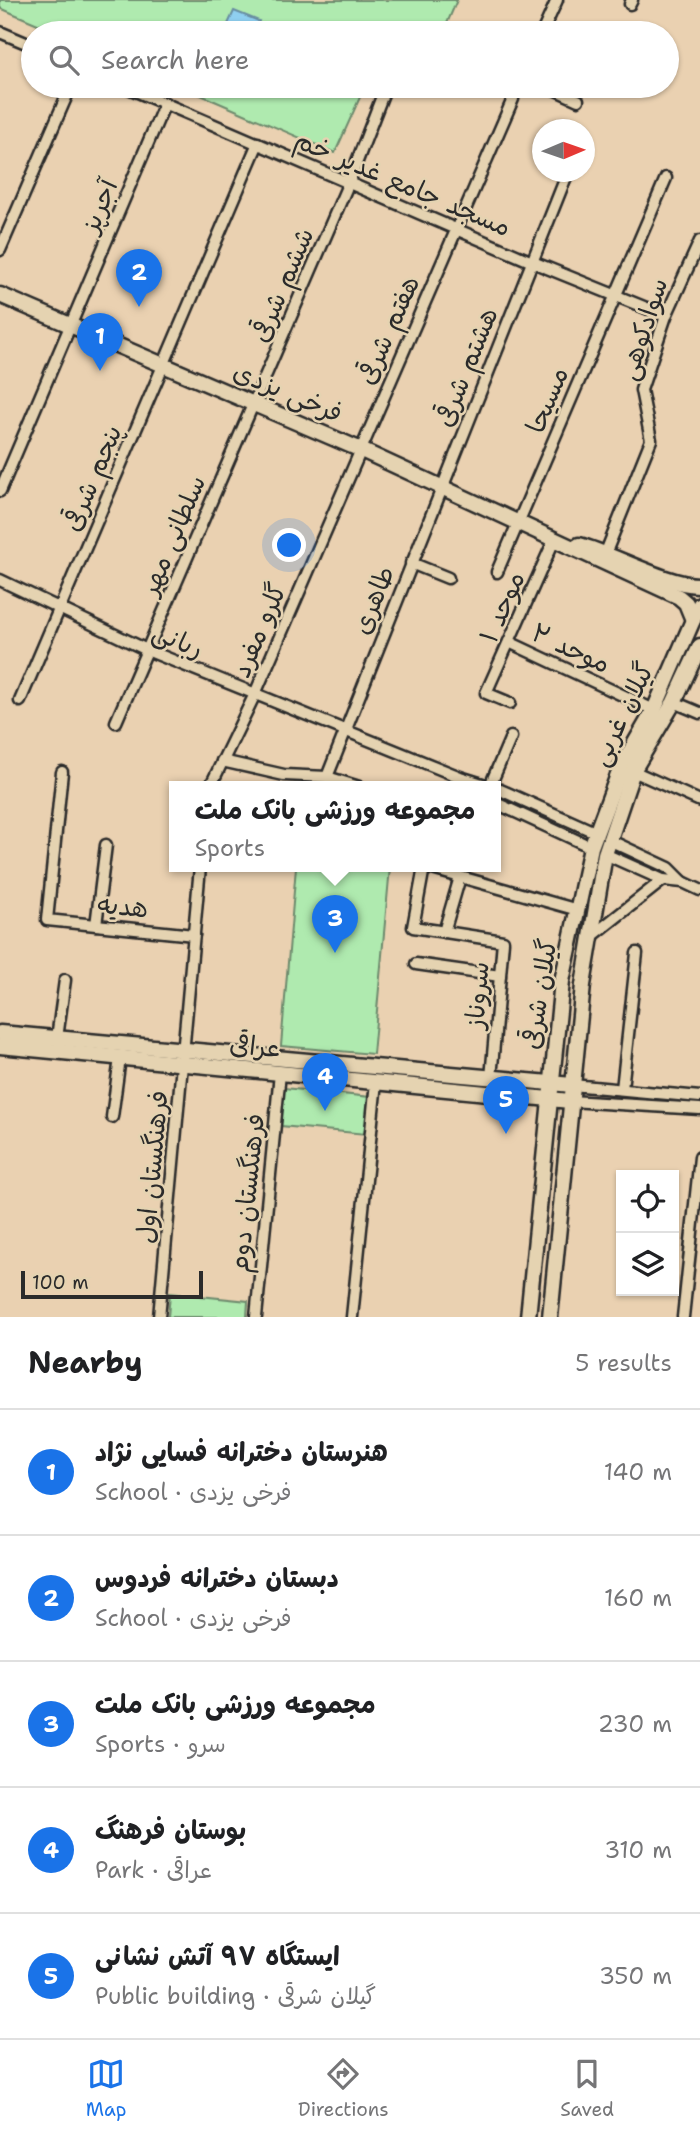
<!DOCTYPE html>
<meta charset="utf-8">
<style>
:root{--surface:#fff;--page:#f6f6f6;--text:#202124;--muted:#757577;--line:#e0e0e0;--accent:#1a73e8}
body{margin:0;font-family:"Shantell Sans","Playpen Sans Arabic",sans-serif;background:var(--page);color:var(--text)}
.controls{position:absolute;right:21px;bottom:21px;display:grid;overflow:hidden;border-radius:0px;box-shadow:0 2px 5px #0004}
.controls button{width:63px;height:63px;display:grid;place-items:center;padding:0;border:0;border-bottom:2px solid var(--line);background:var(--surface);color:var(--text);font:35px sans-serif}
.compass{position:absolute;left:532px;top:119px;width:63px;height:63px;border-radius:50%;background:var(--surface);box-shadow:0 2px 5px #0004;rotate:88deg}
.scale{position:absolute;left:21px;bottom:18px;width:182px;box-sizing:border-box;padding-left:7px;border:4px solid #2b2b2b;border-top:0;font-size:19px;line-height:24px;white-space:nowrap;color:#2b2b2b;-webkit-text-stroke:5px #e5d3b1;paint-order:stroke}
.you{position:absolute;left:290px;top:546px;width:24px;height:24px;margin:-18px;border:5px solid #fff;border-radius:50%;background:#1a73e8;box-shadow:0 0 0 10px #1a73e833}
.badge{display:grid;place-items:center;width:46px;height:46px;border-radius:50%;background:var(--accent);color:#fff;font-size:23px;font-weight:700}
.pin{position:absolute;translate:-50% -58px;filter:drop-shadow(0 2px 4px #0008)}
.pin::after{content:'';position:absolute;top:37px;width:24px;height:21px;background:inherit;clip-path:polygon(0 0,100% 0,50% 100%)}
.popup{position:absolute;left:169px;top:781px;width:332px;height:91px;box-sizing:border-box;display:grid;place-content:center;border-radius:0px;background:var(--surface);filter:drop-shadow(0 2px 5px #0005);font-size:23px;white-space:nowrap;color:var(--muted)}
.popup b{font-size:26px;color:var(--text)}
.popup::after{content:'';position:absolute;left:50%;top:100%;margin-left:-14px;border:14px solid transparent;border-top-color:var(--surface)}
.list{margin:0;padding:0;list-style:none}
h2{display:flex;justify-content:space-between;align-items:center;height:91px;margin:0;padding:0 28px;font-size:30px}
h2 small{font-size:23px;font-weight:400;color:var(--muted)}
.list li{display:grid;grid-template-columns:46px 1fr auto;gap:21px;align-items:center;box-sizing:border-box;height:126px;padding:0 28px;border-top:2px solid var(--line)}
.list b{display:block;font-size:26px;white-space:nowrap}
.list p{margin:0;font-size:23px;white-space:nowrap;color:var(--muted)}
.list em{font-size:23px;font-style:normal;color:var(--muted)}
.icon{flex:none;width:38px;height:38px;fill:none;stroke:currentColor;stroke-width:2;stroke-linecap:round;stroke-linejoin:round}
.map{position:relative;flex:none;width:700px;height:1317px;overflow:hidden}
.search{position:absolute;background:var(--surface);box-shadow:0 2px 5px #0004;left:21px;right:21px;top:21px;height:77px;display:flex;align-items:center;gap:18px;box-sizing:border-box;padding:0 24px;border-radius:38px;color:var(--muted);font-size:26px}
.sheet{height:721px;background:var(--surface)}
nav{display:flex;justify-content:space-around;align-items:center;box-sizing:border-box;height:98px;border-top:2px solid var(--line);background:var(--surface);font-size:19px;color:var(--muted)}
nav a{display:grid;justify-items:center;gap:4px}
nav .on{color:var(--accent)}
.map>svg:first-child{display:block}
</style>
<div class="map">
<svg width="700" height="1317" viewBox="0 0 700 1317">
<rect width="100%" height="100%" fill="#ead1b1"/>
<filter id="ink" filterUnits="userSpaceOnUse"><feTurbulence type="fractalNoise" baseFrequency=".0143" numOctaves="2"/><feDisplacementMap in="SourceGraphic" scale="14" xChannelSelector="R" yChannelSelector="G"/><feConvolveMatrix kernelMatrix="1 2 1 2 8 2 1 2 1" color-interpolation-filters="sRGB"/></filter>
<g filter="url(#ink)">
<g fill="#afeaaf" stroke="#6d8a6d" stroke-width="2">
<polygon points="0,0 457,0 443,33 59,33 0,8"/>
<polygon points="180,86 365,86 335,153"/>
<polygon points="296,867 390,867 373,1054 281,1046"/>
<polygon points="284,1088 370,1097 366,1134 281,1126"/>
<polygon points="170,1293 248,1301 247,1317 168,1317"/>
</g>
<polygon fill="#8fcff0" stroke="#678da1" stroke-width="2" points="234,11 259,21 254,33 224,33"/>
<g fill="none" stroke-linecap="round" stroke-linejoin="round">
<defs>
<g id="street">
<polyline points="630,4 632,0"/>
<polyline points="0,32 33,46"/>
<polyline points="542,33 557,0"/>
<polyline points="124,86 530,261 666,316"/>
<polyline points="547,86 578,100"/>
<polyline points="0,250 71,86"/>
<polyline points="0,491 165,103"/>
<polyline points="606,552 651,440 641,390 666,316 700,241"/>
<polyline points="411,563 448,578"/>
<polyline points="497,572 666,178"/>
<polyline points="0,580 147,650 460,777 492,787"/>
<polyline points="509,642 654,710"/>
<polyline points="20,701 258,143"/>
<polyline points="674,702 700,713"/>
<polyline points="510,703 486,693 555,538"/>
<polyline points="116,722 349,182 386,86"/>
<polyline points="222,761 284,775 327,777 359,787"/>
<polyline points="633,771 700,801"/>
<polyline points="62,772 47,920 194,935"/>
<polyline points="327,777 568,172"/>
<polyline points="490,786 511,737"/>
<polyline points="210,787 255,694 513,99"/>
<polyline points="496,788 597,833"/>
<polyline points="496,803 591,847"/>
<polyline points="609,840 669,868 683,882"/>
<polyline points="605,854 663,880 683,882 700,890"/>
<polyline points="424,867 413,927 503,941 491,1078"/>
<polyline points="425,867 578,910"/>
<polyline points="96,925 106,845"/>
<polyline points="444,932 460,877"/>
<polyline points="591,937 663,880"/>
<polyline points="416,964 500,976"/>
<polyline points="57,1038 65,980"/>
<polyline points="572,1085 700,1097"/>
<polyline points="622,1089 637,953"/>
<polyline points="570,1101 700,1109"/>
<polyline points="112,1117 120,1058"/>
<polyline points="159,1317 200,867"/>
<polyline points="256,1317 280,1073"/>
<polyline points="352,1317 376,1082"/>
<polyline points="683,1317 700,1157"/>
</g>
<g id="secondary">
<polyline points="0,295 359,449 679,597 686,603 693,620"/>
<path d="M579 545C613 554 669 586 700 585"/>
<polyline points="0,1033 572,1085"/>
<polyline points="0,1046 570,1101"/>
<polyline points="528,1317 562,981 591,847 621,767 654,710 700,604"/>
<polyline points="550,1317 583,985 605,854 633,771 674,702 700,646"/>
</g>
</defs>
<use href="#street" stroke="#2b2b2b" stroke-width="15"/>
<use href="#secondary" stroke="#2b2b2b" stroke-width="19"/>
<use href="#street" stroke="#e5d3b1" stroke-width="10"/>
<use href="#secondary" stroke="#e5d3b1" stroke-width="14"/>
</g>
</g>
<g text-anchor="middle" stroke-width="5" stroke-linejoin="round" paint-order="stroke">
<g font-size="26" fill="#2b2b2b" stroke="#e5d3b1">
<text transform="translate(403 183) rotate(23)" y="9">مسجد جامع غدیر خم</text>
<text transform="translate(99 206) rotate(-67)" y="9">آجرپز</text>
<text transform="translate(282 285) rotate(-67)" y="9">ششم شرقی</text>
<text transform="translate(643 329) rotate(-72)" y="9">سوادکوهی</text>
<text transform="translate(388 330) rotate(-66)" y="9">هفتم شرقی</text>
<text transform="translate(466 367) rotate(-68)" y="9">هشتم شرقی</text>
<text transform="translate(288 392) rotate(23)" y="9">فرخی یزدی</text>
<text transform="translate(547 400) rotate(-67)" y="9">مسیحا</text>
<text transform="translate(92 478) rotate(-67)" y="9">پنجم شرقی</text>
<text transform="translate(173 535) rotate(-67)" y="9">سلطانی مهر</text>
<text transform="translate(373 600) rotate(-68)" y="9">طاهری</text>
<text transform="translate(502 607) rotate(-66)" y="9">موحد ۱</text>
<text transform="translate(259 630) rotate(-67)" y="9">گلرو مفرد</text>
<text transform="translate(178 640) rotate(23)" y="9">ربانی</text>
<text transform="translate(571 648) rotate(25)" y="9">موحد ۲</text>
<text transform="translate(622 714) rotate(-64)" y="9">گیلان غربی</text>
<text transform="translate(123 906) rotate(6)" y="9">هدیه</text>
<text transform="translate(539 994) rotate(-81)" y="9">گیلان شرقی</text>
<text transform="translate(477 995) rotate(-85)" y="9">سروناز</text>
<text transform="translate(255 1046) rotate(5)" y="9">عراقی</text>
<text transform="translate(152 1167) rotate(-85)" y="9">فرهنگستان اول</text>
<text transform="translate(247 1193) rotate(-84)" y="9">فرهنگستان دوم</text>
</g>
</g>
</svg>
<div class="controls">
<button><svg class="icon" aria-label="locate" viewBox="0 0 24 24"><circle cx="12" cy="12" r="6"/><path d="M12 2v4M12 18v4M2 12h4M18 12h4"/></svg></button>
<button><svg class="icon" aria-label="layers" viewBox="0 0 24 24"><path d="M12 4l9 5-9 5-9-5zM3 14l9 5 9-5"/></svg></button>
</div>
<svg class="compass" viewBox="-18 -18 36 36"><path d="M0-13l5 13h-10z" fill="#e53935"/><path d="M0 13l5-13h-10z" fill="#757577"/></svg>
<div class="scale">100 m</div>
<div class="you"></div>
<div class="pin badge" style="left:100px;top:371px">1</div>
<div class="pin badge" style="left:139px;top:307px">2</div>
<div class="pin badge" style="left:335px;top:953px">3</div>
<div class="popup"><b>مجموعه ورزشی بانک ملت</b>Sports</div>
<div class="pin badge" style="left:325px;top:1111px">4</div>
<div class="pin badge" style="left:506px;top:1134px">5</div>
<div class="search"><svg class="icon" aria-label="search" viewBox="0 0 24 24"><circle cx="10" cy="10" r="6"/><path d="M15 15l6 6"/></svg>Search here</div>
</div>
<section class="sheet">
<h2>Nearby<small>5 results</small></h2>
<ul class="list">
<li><span class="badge">1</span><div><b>هنرستان دخترانه فسایی نژاد</b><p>School · فرخی یزدی</p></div><em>140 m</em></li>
<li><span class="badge">2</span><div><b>دبستان دخترانه فردوس</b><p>School · فرخی یزدی</p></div><em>160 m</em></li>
<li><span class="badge">3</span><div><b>مجموعه ورزشی بانک ملت</b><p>Sports · سرو</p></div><em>230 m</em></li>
<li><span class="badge">4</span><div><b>بوستان فرهنگ</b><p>Park · عراقی</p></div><em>310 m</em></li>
<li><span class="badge">5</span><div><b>ایستگاه ۹۷ آتش نشانی</b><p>Public building · گیلان شرقی</p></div><em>350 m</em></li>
</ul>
</section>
<nav>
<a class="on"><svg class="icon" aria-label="map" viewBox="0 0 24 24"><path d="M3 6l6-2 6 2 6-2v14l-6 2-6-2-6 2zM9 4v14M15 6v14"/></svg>Map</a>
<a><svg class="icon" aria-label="directions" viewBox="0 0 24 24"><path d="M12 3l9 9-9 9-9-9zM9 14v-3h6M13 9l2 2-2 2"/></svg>Directions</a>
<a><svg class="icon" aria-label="saved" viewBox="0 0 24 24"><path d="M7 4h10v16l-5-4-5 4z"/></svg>Saved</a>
</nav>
